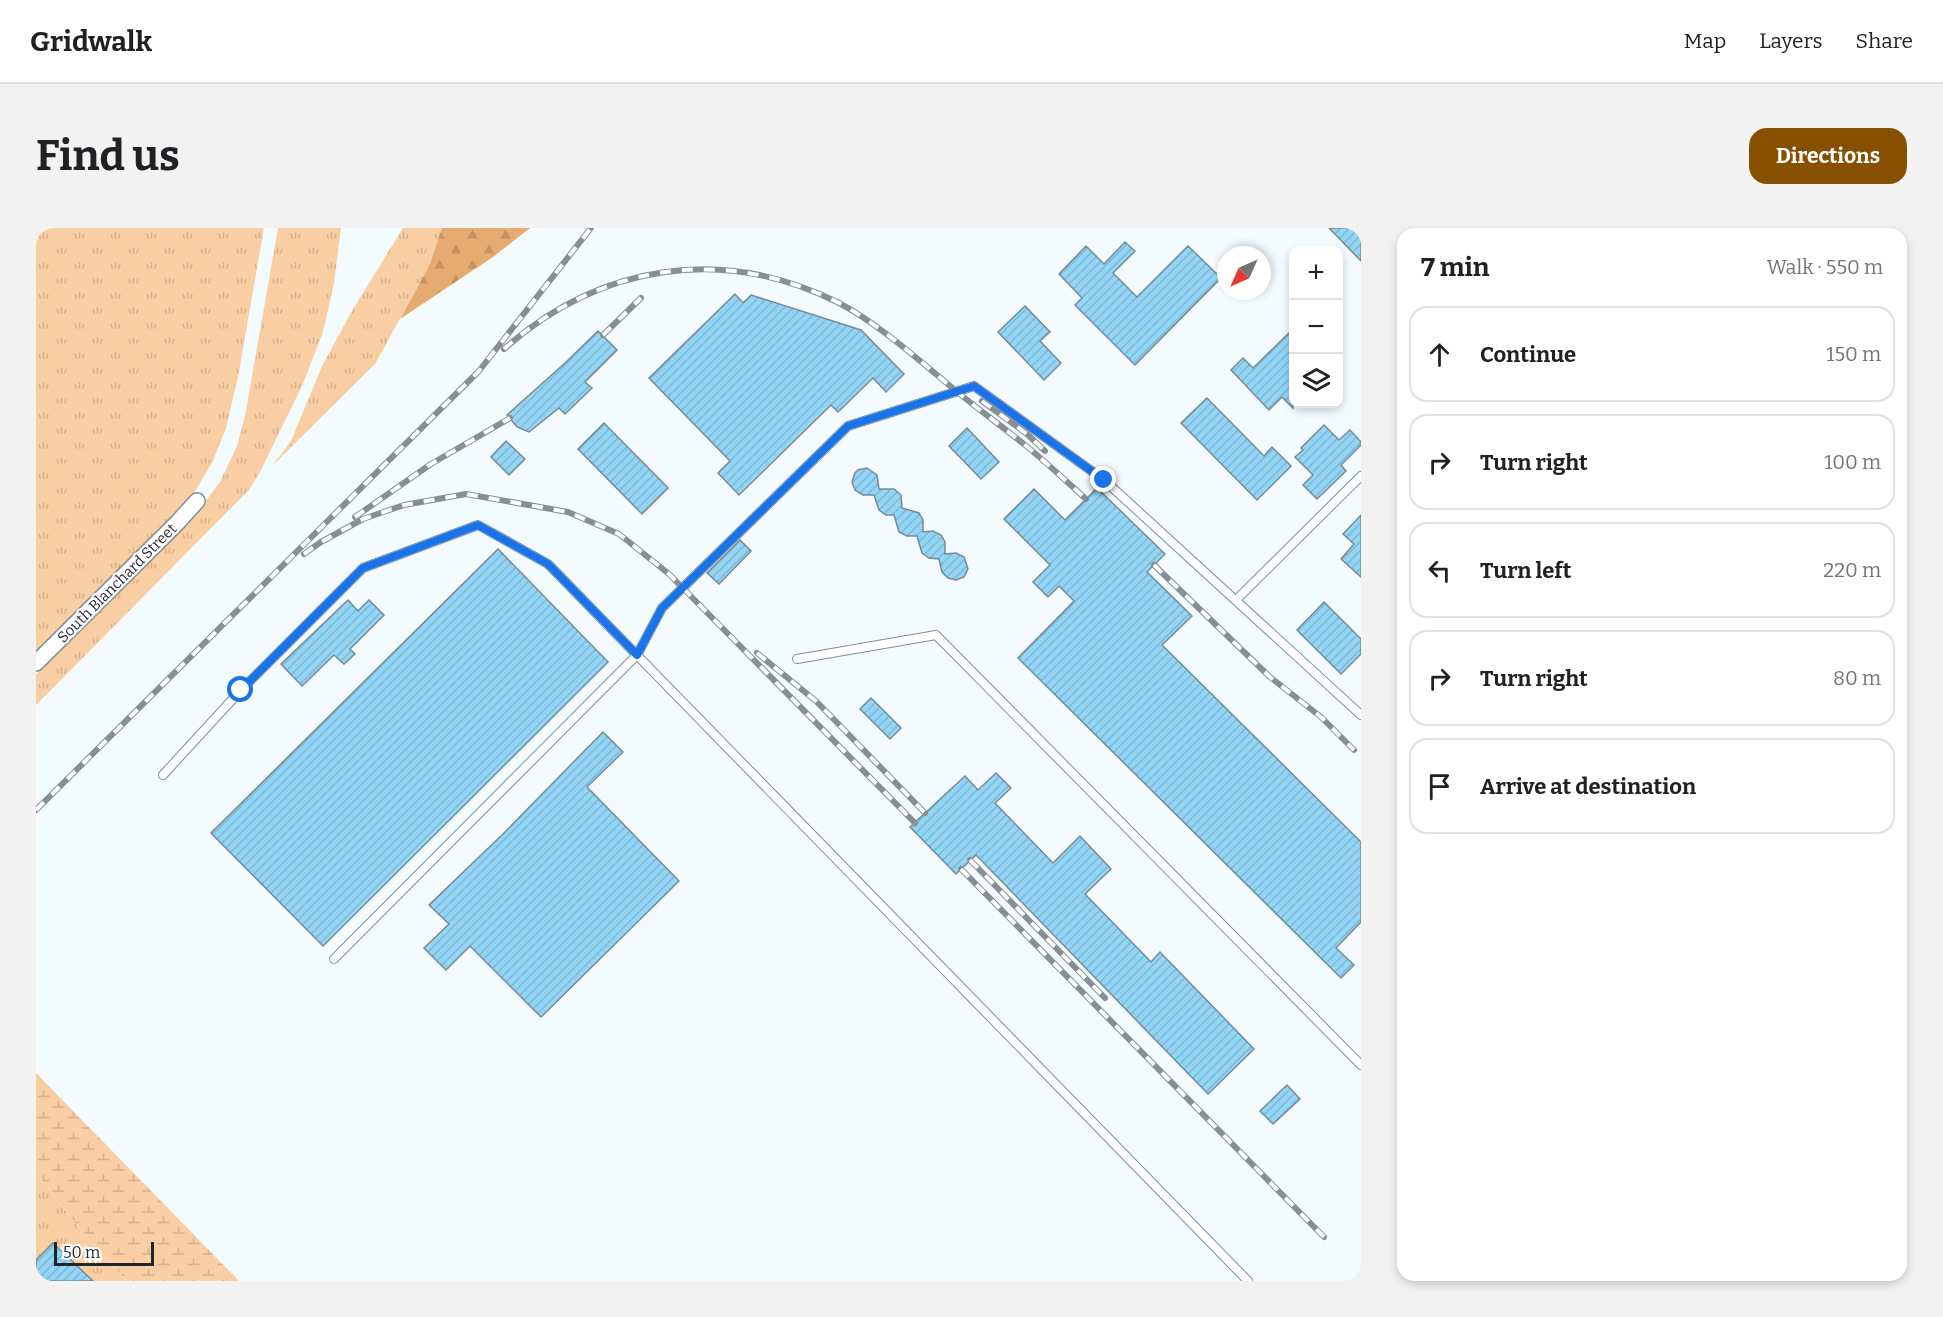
<!DOCTYPE html>
<meta charset="utf-8">
<style>
:root{--surface:#fff;--page:#f2f2f2;--text:#202124;--muted:#757577;--line:#e0e0e0;--accent:#875000}
body{margin:0;font-family:Bitter,serif;background:var(--page);color:var(--text)}
.controls{position:absolute;right:18px;top:18px;display:grid;overflow:hidden;border-radius:12px;box-shadow:0 3px 9px #0003}
.controls button{width:54px;height:54px;display:grid;place-items:center;padding:0;border:0;border-bottom:2px solid var(--line);background:var(--surface);color:var(--text);font:30px sans-serif}
.compass{position:absolute;left:1181px;top:18px;width:54px;height:54px;border-radius:50%;background:var(--surface);box-shadow:0 3px 9px #0003;rotate:225deg}
.scale{position:absolute;left:18px;bottom:15px;width:100px;box-sizing:border-box;padding-left:6px;border:3px solid #1f262a;border-top:0;font-size:16px;line-height:21px;white-space:nowrap;color:#1f262a;-webkit-text-stroke:4px #fff;paint-order:stroke}
.stop{position:absolute;width:18px;height:18px;margin:-14px;border:4px solid #1a73e8;border-radius:50%;background:#fff}
.stop.end{background:#1a73e8;border-color:#fff;box-shadow:0 2px 6px #0008}
.list{margin:0;padding:0;list-style:none}
h2{display:flex;justify-content:space-between;align-items:center;height:78px;margin:0;padding:0 24px;font-size:26px}
h2 small{font-size:20px;font-weight:400;color:var(--muted)}
.list li{display:grid;grid-template-columns:39px 1fr auto;gap:18px;align-items:center;box-sizing:border-box;height:96px;margin:0 12px 12px;padding:0 12px;border:2px solid var(--line);border-radius:18px}
.list b{display:block;font-size:22px;white-space:nowrap}
.list em{font-size:20px;font-style:normal;color:var(--muted)}
.icon{flex:none;width:33px;height:33px;fill:none;stroke:currentColor;stroke-width:2;stroke-linecap:round;stroke-linejoin:round}
.map{position:relative;flex:none;width:1325px;height:1053px;overflow:hidden;border-radius:18px}
header{display:flex;align-items:center;gap:36px;box-sizing:border-box;height:84px;padding:0 30px;background:var(--surface);border-bottom:2px solid var(--line)}
header strong{font-size:28px}
nav{display:flex;gap:33px;margin-inline-start:auto;font-size:21px}
.intro{display:flex;align-items:center;justify-content:space-between;box-sizing:border-box;height:144px;padding:0 36px}
h1{margin:0;font-size:42px}
.button{padding:15px 27px;border-radius:18px;background:var(--accent);color:#fff;font-size:21px;font-weight:700}
main{display:flex;gap:36px;padding:0 36px}
aside{flex:1;background:var(--surface);border-radius:18px;box-shadow:0 3px 9px #0003}
.map>svg:first-child{display:block}
</style>
<header>
<strong>Gridwalk</strong>
<nav><a>Map</a><a>Layers</a><a>Share</a></nav>
</header>
<div class="intro"><h1>Find us</h1><a class="button">Directions</a></div>
<main>
<div class="map">
<svg width="1325" height="1053" viewBox="0 0 1325 1053">
<defs>
<pattern id="grass-tufts" width="24" height="20" patternUnits="userSpaceOnUse" patternTransform="scale(1.5)"><rect width="24" height="20" fill="#facea3"/><path d="M3 7l-1-3M5 7V3M7 7l1-3M15 17l-1-3M17 17v-4M19 17l1-3" fill="none" stroke="#d6b18c"/></pattern>
<pattern id="forest-firs" width="22" height="20" patternUnits="userSpaceOnUse" patternTransform="scale(1.5)"><rect width="22" height="20" fill="#e6ab70"/><path d="M5 1l3.5 6h-7zM16 11l3.5 6h-7z" fill="#c59361"/></pattern>
<pattern id="wetland-marsh" width="20" height="14" patternUnits="userSpaceOnUse" patternTransform="scale(1.5)"><rect width="20" height="14" fill="#facea3"/><path d="M1 5h8M5 5V1M11 12h8M15 12V8" fill="none" stroke="#d6b18c"/></pattern>
<pattern id="building-hatch" width="6" height="6" patternUnits="userSpaceOnUse" patternTransform="scale(1.5)"><rect width="6" height="6" fill="#92d5f6"/><path d="M-1 1l2-2M0 6l6-6M5 7l2-2" fill="none" stroke="#7db7d3"/></pattern>
</defs>
<rect width="100%" height="100%" fill="#f3fbff"/>
<g fill="url(#grass-tufts)">
<polygon points="0,0 228,0 202,149 190,200 177,233 158,265 140,288 0,426"/>
<polygon points="242,0 305,0 298,55 287,104 266,158 225,242 213,262 0,477 0,447 151,297 184,254 201,218 209,188"/>
<polygon points="367,0 406,0 393,38 339,136 237,237 255,213 286,138 316,83"/>
<polygon points="0,944 42,999 91,1053 57,1053 17,1015 0,1032"/>
</g>
<polygon fill="url(#forest-firs)" points="406,0 494,0 457,29 364,91 393,38"/>
<polygon fill="url(#wetland-marsh)" points="0,845 203,1053 91,1053 42,999 0,944"/>
<g fill="url(#building-hatch)" stroke="#788a92" stroke-width="1.5">
<polygon points="1293,0 1325,0 1325,33"/>
<polygon points="1089,14 1099,23 1077,45 1101,69 1152,18 1185,50 1099,137 1039,77 1046,70 1023,46 1050,18 1068,36"/>
<polygon points="699,66 707,75 715,67 825,102 868,146 850,164 837,150 802,184 795,177 703,267 682,245 694,233 613,150"/>
<polygon points="989,78 1014,104 1004,113 1025,135 1008,152 962,104"/>
<polygon points="1257,101 1257,180 1246,169 1233,182 1195,142 1207,130 1217,140"/>
<polygon points="562,103 581,122 549,154 556,160 529,186 523,180 493,204 481,199 471,187 529,135"/>
<polygon points="1171,170 1228,228 1236,219 1255,238 1221,272 1145,195"/>
<polygon points="568,195 632,260 606,286 542,221"/>
<polygon points="1288,197 1303,212 1314,202 1325,214 1325,217 1305,237 1310,243 1281,271 1267,257 1277,247 1259,229 1267,222 1265,220"/>
<polygon points="931,200 963,234 945,251 913,218"/>
<polygon points="470,213 489,231 473,247 455,229"/>
<polygon points="831,240 841,247 843,261 858,261 865,267 866,280 883,285 887,292 887,304 897,303 905,307 909,314 909,326 920,325 928,329 932,341 928,349 920,352 912,350 906,344 903,331 893,330 886,325 881,308 871,308 863,304 858,287 850,287 843,282 838,267 827,267 819,262 816,254 819,245 822,242"/>
<polygon points="1061,260 1129,326 1111,344 1156,388 1126,417 1325,614 1325,694 1300,720 1318,737 1305,750 982,430 1038,373 1023,358 1012,369 997,354 1014,337 968,291 998,261 1029,292"/>
<polygon points="1325,287 1325,349 1305,331 1318,316 1307,306"/>
<polygon points="704,312 715,323 683,356 671,345"/>
<polygon points="462,321 572,434 287,718 175,605"/>
<polygon points="312,372 322,383 333,372 348,387 314,421 319,426 308,436 298,427 266,458 245,436"/>
<polygon points="1288,374 1325,411 1325,426 1305,446 1261,402"/>
<polygon points="835,470 865,500 854,511 824,481"/>
<polygon points="567,504 587,524 551,559 643,653 505,789 434,718 410,742 388,720 413,696 393,677 468,605"/>
<polygon points="960,545 975,560 959,575 1017,635 1044,608 1075,641 1049,666 1115,734 1124,724 1218,821 1172,866 940,627 920,646 874,599 929,548 942,562"/>
<polygon points="1251,857 1264,871 1237,896 1224,883"/>
<polygon points="17,1015 57,1053 0,1053 0,1032"/>
</g>
<g fill="none" stroke-linecap="round" stroke-linejoin="round">
<defs>
<g id="service">
<polyline points="1200,372 1325,248"/>
<polyline points="761,431 900,407 1325,837"/>
<polyline points="127,547 205,462 327,340 442,297 512,336 1212,1053"/>
<polyline points="298,731 601,427 626,380 812,198 938,158 1068,252 1325,487"/>
</g>
<polyline id="minor" points="0,435 142,294 161,273"/>
</defs>
<use href="#service" stroke="#7f9099" stroke-width="10"/>
<use href="#minor" stroke="#7f9099" stroke-width="18"/>
<use href="#service" stroke="#fff" stroke-width="8"/>
<use href="#minor" stroke="#fff" stroke-width="15"/>
<defs>
<g id="rail">
<polyline points="567,107 605,70"/>
<path d="M468 121C564 36 686 17 801 74 844 96 887 136 925 167 946 184 968 200 989 217 1010 234 1030 253 1050 271"/>
<polyline points="946,173 991,206 1009,223"/>
<polyline points="319,289 395,236 474,190"/>
<polyline points="268,326 285,314 327,291 368,277 430,266 532,284 583,306 633,346 879,595"/>
<polyline points="1118,337 1234,449 1285,489 1318,522"/>
<polyline points="721,425 780,473 889,585"/>
<polyline points="0,582 443,143 555,0"/>
<polyline points="934,632 1069,770"/>
<polyline points="925,641 1288,1009"/>
</g>
</defs>
<use href="#rail" stroke="#888f93" stroke-width="6"/>
<use href="#rail" stroke="#fff" stroke-width="4" stroke-dasharray="11" stroke-linecap="butt"/>
</g>
<g fill="none" stroke-linecap="round" stroke-linejoin="round">
<polyline stroke="#1a73e8" stroke-width="8" points="205,462 327,340 442,297 512,336 601,427 626,380 812,198 938,158 1068,252"/>
</g>
<g text-anchor="middle" stroke-width="4.5" stroke-linejoin="round" paint-order="stroke">
<g font-size="15" fill="#1f262a" stroke="#fff">
<text transform="translate(81 355) rotate(-45)" y="5">South Blanchard Street</text>
</g>
</g>
</svg>
<div class="controls">
<button>+</button>
<button>−</button>
<button><svg class="icon" aria-label="layers" viewBox="0 0 24 24"><path d="M12 4l9 5-9 5-9-5zM3 14l9 5 9-5"/></svg></button>
</div>
<svg class="compass" viewBox="-18 -18 36 36"><path d="M0-13l5 13h-10z" fill="#e53935"/><path d="M0 13l5-13h-10z" fill="#757577"/></svg>
<div class="scale">50 m</div>
<div class="stop" style="left:205px;top:462px"></div>
<div class="stop end" style="left:1068px;top:252px"></div>
</div>
<aside>
<h2>7 min<small>Walk · 550 m</small></h2>
<ul class="list">
<li><svg class="icon" aria-label="ahead" viewBox="0 0 24 24"><path d="M12 20V5M6 11l6-6 6 6"/></svg><div><b>Continue</b></div><em>150 m</em></li>
<li><svg class="icon" aria-label="right" viewBox="0 0 24 24"><path d="M7 20v-9h11M14 6l5 5-5 5"/></svg><div><b>Turn right</b></div><em>100 m</em></li>
<li><svg class="icon" aria-label="left" viewBox="0 0 24 24"><path d="M17 20v-9H6M10 6l-5 5 5 5"/></svg><div><b>Turn left</b></div><em>220 m</em></li>
<li><svg class="icon" aria-label="right" viewBox="0 0 24 24"><path d="M7 20v-9h11M14 6l5 5-5 5"/></svg><div><b>Turn right</b></div><em>80 m</em></li>
<li><svg class="icon" aria-label="arrive" viewBox="0 0 24 24"><path d="M6 21V4h12l-3 4 3 4H6"/></svg><div><b>Arrive at destination</b></div></li>
</ul>
</aside>
</main>
